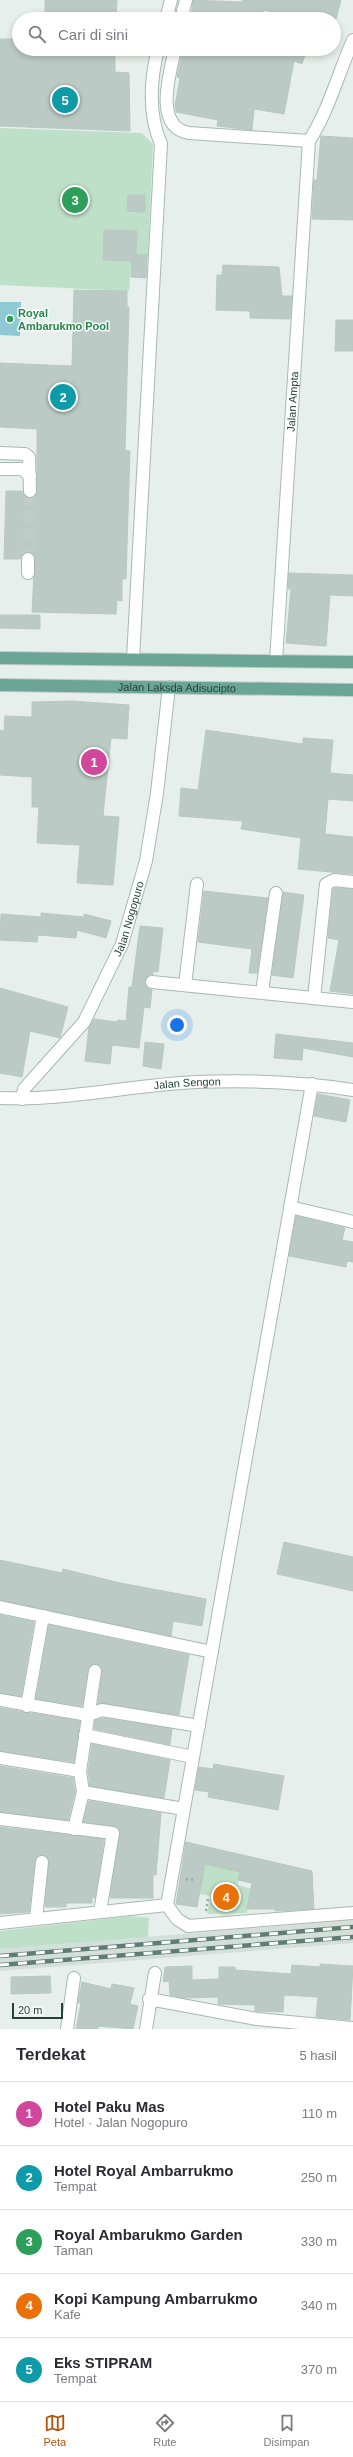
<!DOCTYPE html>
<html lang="id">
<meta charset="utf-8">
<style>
:root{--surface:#fff;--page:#f7f7f7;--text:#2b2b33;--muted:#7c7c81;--line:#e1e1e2;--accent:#b45309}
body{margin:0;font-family:Arial,sans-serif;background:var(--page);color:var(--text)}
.scale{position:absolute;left:12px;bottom:10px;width:51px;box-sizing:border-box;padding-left:4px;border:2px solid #24423a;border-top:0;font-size:11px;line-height:14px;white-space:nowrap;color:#24423a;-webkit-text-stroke:3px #f7fbf9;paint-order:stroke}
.you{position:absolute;left:177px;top:1025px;width:14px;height:14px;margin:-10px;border:3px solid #fff;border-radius:50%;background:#1a73e8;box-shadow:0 0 0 6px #1a73e833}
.badge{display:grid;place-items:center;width:26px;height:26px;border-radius:50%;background:var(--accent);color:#fff;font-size:13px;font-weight:700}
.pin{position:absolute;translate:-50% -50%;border:2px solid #fff;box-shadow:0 1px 4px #0006}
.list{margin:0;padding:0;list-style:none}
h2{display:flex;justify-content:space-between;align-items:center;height:52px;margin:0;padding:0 16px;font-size:17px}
h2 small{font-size:13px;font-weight:400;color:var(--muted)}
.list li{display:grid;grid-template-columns:26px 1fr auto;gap:12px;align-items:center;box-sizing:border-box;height:64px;padding:0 16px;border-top:1px solid var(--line)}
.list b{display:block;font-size:15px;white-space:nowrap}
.list p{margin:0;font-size:13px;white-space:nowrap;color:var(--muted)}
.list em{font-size:13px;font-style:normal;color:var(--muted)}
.icon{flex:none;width:22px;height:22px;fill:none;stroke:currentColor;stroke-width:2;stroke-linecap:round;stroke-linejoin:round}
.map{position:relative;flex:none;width:353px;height:2029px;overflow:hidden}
.search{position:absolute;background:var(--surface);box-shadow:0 2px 6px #0003;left:12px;right:12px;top:12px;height:44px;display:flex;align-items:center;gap:10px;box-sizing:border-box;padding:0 14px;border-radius:22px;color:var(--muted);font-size:15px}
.sheet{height:372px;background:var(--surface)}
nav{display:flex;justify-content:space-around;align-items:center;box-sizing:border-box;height:56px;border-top:1px solid var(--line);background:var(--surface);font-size:11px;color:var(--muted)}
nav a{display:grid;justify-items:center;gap:2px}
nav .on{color:var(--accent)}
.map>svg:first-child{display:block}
</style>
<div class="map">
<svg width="353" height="2029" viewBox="0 0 353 2029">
<rect width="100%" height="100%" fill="#e6efeb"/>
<polygon fill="#d4dfda" points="353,1920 353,1943 0,1971 0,1949"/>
<g fill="#bfe0c8">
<polygon points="0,128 142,133 153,144 148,255 139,255 138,267 131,267 129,291 0,285"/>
<polygon points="206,1851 240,1872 238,1885 251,1889 247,1913 207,1914 210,1896 200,1894 201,1886 195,1885"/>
<polygon points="131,1916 149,1918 148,1937 0,1949 0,1931"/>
</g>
<polygon fill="#8ec9d4" points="0,302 21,302 20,336 0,335"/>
<g fill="#bbcac4" stroke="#b8c9c2">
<polygon points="45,0 117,0 116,19 45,19"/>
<polygon points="193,0 242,2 243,0 341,0 336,19 295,19 264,10 262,19 191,19"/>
<polygon points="0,39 19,39 19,49 115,49 115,72 129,73 130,131 0,126"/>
<polygon points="183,49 307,49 302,64 294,61 284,114 254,109 252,130 217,126 218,120 176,112 175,105 180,78 177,77"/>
<polygon points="321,136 353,138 353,220 312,219 314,180 317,180"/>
<polygon points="128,195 145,195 145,212 127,211"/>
<polygon points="104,230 137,231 136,255 147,255 146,278 131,277 132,261 103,260"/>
<polygon points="223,265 279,267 282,296 292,296 290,319 250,318 250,311 216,310 217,275 222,275"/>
<polygon points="74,290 127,291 127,307 129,307 125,450 130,451 126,579 122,579 122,601 117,600 116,614 32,612 35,556 28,552 22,555 20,559 4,559 6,491 22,491 24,495 30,498 37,494 37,429 0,427 0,363 72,366"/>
<polygon points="336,320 353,320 353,351 335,351"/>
<polygon points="289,573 353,575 353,596 330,595 326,646 286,643 291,589 288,589"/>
<polygon points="0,615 40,615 40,629 0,628"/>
<polygon points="72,701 129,705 127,739 111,738 103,816 119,817 113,885 77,883 80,845 37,843 39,807 32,807 32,777 0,775 0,730 4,731 5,716 32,717 32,702"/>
<polygon points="206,730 303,744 303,738 333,740 330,773 353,775 353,801 328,799 325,834 353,837 353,874 298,869 301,838 241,829 243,821 179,816 181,788 198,790"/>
<polygon points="335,888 353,889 353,994 330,991 339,940 328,938 333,889"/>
<polygon points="204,891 268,898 257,973 249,973 252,949 198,942"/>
<polygon points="283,892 304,895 293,978 272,975"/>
<polygon points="41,913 84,917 84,914 111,921 106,938 77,930 76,938 38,935 37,942 0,940 1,914 41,917"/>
<polygon points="140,926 163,928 158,972 153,971 153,975 149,975 145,981 147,988 152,990 150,1008 144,1007 139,1048 112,1045 110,1064 85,1061 89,1027 94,1019 117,1022 118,1020 126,1021 129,987 132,987"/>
<polygon points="0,988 68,1007 60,1038 30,1031 22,1077 0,1073"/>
<polygon points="276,1034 353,1043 353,1057 303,1048 302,1060 274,1058"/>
<polygon points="145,1042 164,1044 161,1069 143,1066"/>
<polygon points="318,1094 350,1100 346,1122 314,1116"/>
<polygon points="296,1216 345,1228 342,1240 353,1242 353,1262 347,1261 346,1267 289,1256"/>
<polygon points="284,1542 353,1557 353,1591 277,1574"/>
<polygon points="0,1560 62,1573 63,1569 120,1583 206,1599 202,1626 173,1621 171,1636 0,1600"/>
<polygon points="0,1615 34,1622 21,1696 0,1693"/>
<polygon points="49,1625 189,1655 179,1715 103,1703 98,1704 102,1672 100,1665 96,1664 92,1664 88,1670 82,1706 36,1699"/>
<polygon points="0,1708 80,1721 74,1762 0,1751"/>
<polygon points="103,1718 172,1729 170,1745 94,1729 95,1720"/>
<polygon points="92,1744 170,1760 164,1798 90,1786 88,1771"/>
<polygon points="214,1764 284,1776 278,1810 208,1797 209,1792 195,1790 199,1767 213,1769"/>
<polygon points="0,1766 73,1778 75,1792 68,1820 0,1812"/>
<polygon points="89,1801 161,1813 156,1875 153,1875 153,1898 110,1898 120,1831 114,1826 83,1822"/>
<polygon points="0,1827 104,1839 95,1898 92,1897 92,1903 66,1903 66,1907 45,1907 49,1862 47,1856 42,1855 36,1857 35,1861 29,1912 0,1914"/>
<polygon points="186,1842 312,1871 314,1909 275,1911 275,1909 247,1909 252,1883 238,1880 240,1872 205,1864 197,1907 176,1904"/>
<polygon points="320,1964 353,1966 350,2020 316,2017 318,1997 284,1995 283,2012 255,2011 255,2005 218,2004 218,1997 185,1998 170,1995 169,1981 163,1982 165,1967 192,1966 192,1980 219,1979 219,1967 235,1967 235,1970 291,1974 292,1965 320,1967"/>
<polygon points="50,1976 51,1993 11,1994 11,1977"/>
<polygon points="82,1982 111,1989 112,1984 134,1988 130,2004 138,2006 133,2029 98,2026 98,2029 76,2029 81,2003 78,2003"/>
</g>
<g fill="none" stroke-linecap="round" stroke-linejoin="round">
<polyline stroke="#bfccc8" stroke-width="12" stroke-dasharray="12 6" stroke-linecap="butt" points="28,559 30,491"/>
<defs>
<g id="minor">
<polyline points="166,19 171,0"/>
<polyline points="181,19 186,0"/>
<path d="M175 49C170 73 153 127 189 133L309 141"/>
<polyline points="0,453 25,454 29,457 30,491"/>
<polyline points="0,469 22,469 30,476"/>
<polyline points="28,573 28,559"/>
<path d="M133 659 161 144C148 114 150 81 158 49"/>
<path id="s1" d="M276 661 309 141C329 110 338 74 353 40"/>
<polyline points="152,982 353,1002"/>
<polyline points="185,985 197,884"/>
<polyline points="262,992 276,893"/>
<polyline points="314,998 326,884 334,880 353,882"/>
<polyline points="312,1084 167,1905 177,1919 188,1926 353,1913"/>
<path id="s2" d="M0 1098C66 1101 130 1085 196 1082 248 1080 302 1082 353 1090"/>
<path id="s3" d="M22 1099 24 1089 84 1022 122 944 146 861 157 793 169 687"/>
<polyline points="290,1207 353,1222"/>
<polyline points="0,1607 212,1652"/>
<polyline points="0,1700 88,1715 102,1710 199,1726"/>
<polyline points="27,1706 43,1616"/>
<polyline points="85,1735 193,1757"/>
<polyline points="0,1758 80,1771"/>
<polyline points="83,1792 184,1809"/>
<polyline points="0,1819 113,1833 100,1912"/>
<polyline points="74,1829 83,1792 80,1771 95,1671"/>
<polyline points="36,1919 42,1862"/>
<polyline points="0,1923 167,1905"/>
<polyline points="149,1999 257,2019 353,2028"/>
<polyline points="67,2029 74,1978"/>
<polyline points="146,2029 155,1973"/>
</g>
<g id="major">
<polyline points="0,658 353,662"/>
<path id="s4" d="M0 685 353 690"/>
</g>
</defs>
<use href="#minor" stroke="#a8b8b2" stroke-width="14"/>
<use href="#major" stroke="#c2cac8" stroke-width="14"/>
<g stroke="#86b3a5" stroke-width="2.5" stroke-dasharray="2 3" stroke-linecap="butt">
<polyline points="186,1879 195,1880"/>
<polyline points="206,1911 208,1898"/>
</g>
<use href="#minor" stroke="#fff" stroke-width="12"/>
<use href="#major" stroke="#6aa596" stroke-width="12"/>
<defs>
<g id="rail">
<polyline points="0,1956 353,1927"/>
<polyline points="0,1965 353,1937"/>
</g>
</defs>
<use href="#rail" stroke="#5f7d75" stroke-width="4.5"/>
<use href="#rail" stroke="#f7fbf9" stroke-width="3" stroke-dasharray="9" stroke-linecap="butt"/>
</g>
<circle fill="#2e9e5b" stroke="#f7fbf9" stroke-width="1.5" cx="10" cy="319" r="4"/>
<g text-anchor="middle" stroke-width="3" stroke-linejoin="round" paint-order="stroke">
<g font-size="11" font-weight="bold" fill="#27864d" stroke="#f7fbf9" text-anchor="start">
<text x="18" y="317">Royal<tspan x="18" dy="13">Ambarukmo Pool</tspan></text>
</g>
<g font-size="11" fill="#24423a" stroke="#f7fbf9">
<text dy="4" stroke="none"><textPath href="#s1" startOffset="260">Jalan Ampta</textPath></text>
<text dy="4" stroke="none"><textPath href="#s4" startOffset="177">Jalan Laksda Adisucipto</textPath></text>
<text dy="4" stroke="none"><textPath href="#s3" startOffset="213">Jalan Nogopuro</textPath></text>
<text dy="4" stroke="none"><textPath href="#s2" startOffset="188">Jalan Sengon</textPath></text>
</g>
</g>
</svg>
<div class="scale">20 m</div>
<div class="you"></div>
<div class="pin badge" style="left:94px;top:762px;background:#d1479c">1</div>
<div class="pin badge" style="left:63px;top:397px;background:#0f9aa8">2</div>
<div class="pin badge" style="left:75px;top:200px;background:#2e9e5b">3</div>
<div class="pin badge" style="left:226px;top:1897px;background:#e8710a">4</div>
<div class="pin badge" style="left:65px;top:100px;background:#0f9aa8">5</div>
<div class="search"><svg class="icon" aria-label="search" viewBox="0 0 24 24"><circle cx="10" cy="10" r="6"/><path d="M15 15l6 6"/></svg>Cari di sini</div>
</div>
<section class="sheet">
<h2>Terdekat<small>5 hasil</small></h2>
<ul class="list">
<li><span class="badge" style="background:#d1479c">1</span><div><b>Hotel Paku Mas</b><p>Hotel · Jalan Nogopuro</p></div><em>110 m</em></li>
<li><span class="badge" style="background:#0f9aa8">2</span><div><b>Hotel Royal Ambarrukmo</b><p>Tempat</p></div><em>250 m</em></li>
<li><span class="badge" style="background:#2e9e5b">3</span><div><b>Royal Ambarukmo Garden</b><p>Taman</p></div><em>330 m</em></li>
<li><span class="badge" style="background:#e8710a">4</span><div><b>Kopi Kampung Ambarrukmo</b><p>Kafe</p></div><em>340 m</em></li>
<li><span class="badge" style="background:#0f9aa8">5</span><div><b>Eks STIPRAM</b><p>Tempat</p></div><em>370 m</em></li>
</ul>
</section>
<nav>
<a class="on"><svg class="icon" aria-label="map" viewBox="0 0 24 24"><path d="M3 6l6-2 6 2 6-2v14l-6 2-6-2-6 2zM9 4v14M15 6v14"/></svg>Peta</a>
<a><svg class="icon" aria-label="directions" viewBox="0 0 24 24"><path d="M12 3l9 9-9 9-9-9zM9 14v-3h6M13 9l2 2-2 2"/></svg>Rute</a>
<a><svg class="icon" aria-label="saved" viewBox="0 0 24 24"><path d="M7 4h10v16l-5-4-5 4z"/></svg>Disimpan</a>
</nav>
